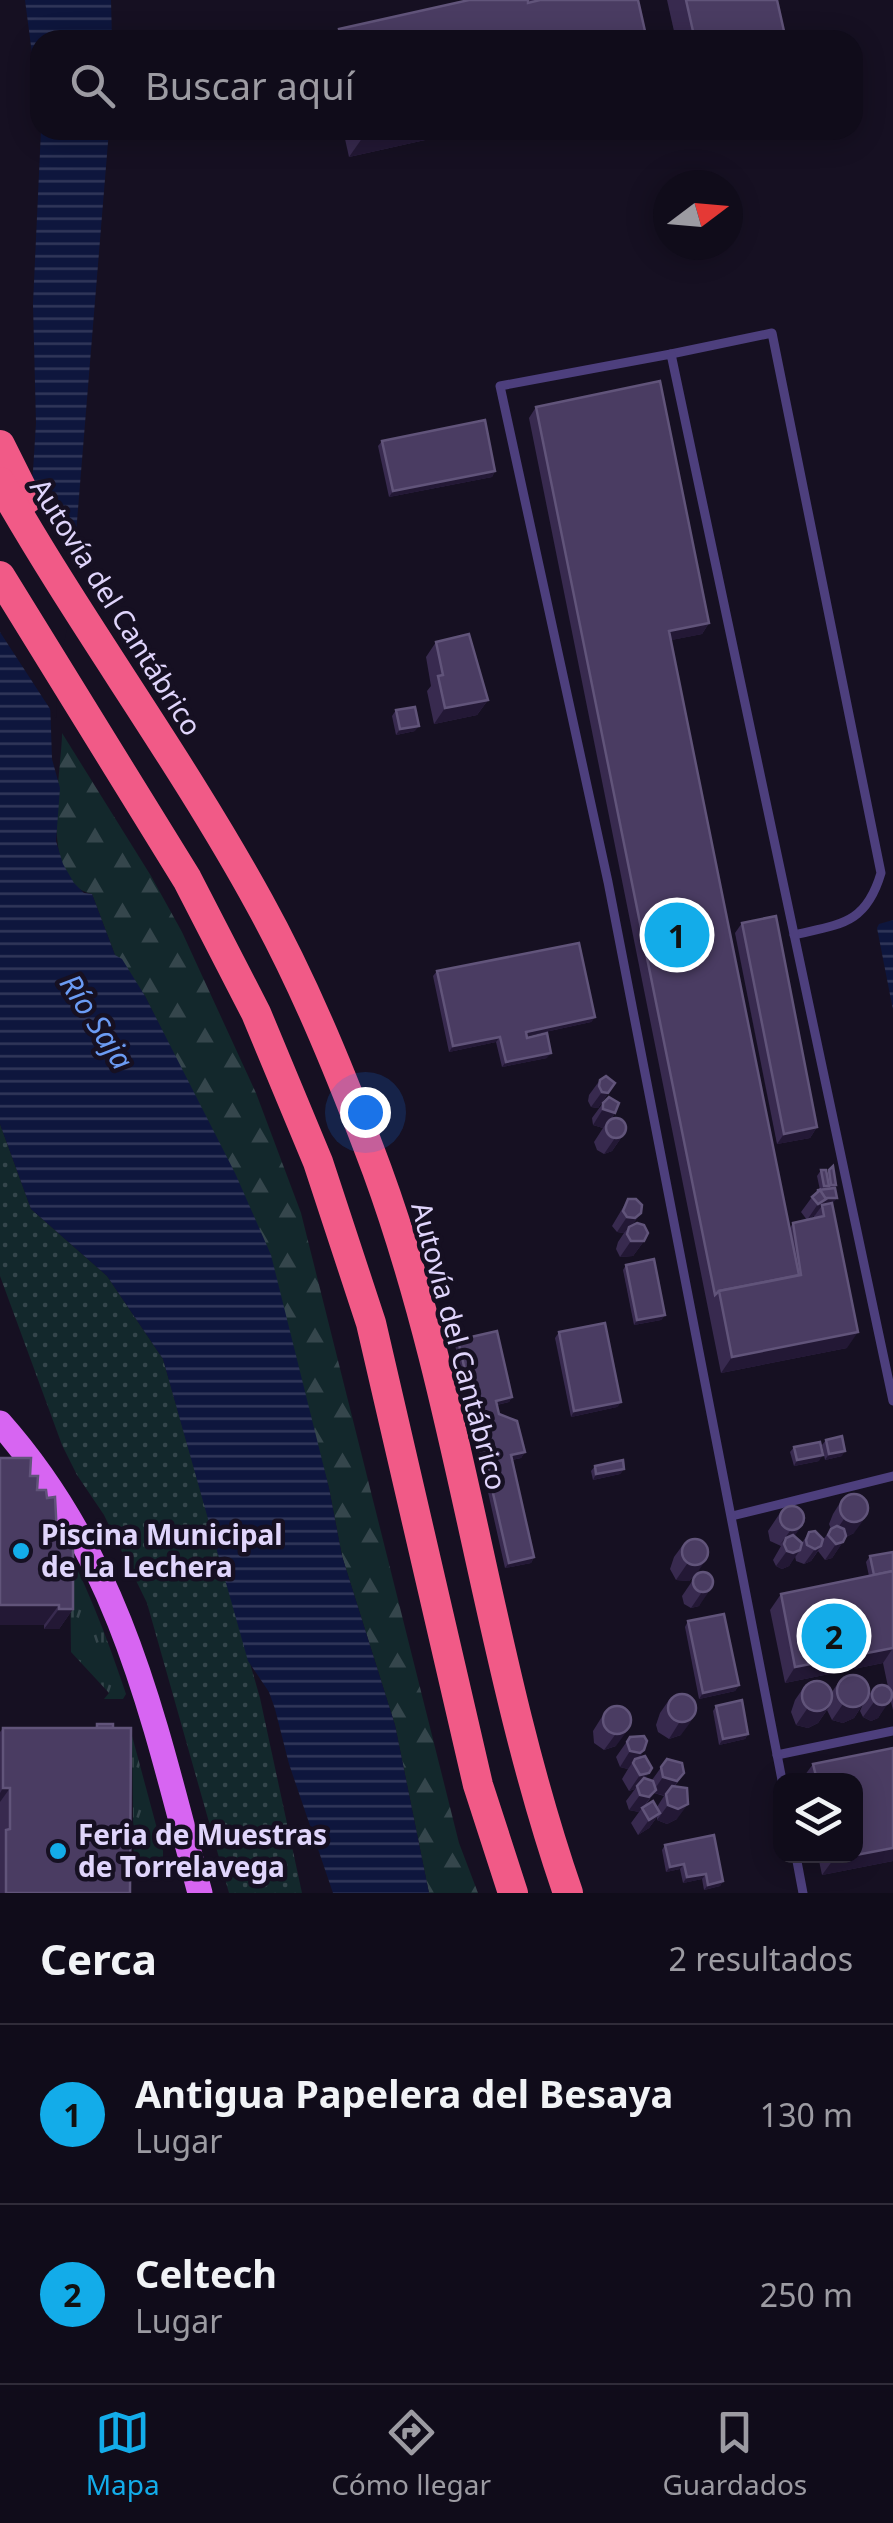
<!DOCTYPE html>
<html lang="es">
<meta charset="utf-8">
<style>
:root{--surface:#100c1a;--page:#1e1a27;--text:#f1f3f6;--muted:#9c9ba2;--line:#302c39;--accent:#13ace9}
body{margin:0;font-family:"Noto Sans",sans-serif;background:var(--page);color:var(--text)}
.controls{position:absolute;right:30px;bottom:30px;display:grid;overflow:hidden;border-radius:20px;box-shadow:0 5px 25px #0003}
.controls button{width:90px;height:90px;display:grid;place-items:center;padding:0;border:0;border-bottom:2px solid var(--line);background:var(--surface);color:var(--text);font:50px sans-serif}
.compass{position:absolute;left:653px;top:170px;width:90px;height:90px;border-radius:50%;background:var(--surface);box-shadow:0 5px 25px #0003;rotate:74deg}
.you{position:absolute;left:365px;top:1112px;width:35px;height:35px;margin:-25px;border:8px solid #fff;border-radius:50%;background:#1a73e8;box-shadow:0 0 0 15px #1a73e833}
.badge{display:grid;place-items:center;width:65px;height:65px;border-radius:50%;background:var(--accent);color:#111;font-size:32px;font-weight:700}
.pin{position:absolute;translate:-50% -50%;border:5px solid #fff;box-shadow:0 2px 10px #0006}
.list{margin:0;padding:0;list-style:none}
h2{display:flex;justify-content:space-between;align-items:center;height:130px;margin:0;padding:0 40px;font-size:42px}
h2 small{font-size:32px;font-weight:400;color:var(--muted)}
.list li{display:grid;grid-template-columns:65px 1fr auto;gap:30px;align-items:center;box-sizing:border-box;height:180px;padding:0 40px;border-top:2px solid var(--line)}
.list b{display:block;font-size:38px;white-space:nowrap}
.list p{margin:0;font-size:32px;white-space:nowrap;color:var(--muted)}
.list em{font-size:32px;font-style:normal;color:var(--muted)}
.icon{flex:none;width:55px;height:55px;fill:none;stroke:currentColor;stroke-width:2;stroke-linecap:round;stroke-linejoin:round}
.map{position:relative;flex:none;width:893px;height:1893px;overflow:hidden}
.search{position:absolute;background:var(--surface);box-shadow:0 5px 25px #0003;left:30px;right:30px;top:30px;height:110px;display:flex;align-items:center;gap:25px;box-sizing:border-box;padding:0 35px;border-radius:30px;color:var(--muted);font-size:38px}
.sheet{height:490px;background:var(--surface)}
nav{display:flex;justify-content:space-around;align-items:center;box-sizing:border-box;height:140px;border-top:2px solid var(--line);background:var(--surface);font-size:28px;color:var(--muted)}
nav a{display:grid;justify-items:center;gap:5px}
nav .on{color:var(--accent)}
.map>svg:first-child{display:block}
</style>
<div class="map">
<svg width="893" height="1893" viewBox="0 0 893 1893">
<defs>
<pattern id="grass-tufts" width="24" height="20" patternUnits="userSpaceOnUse" patternTransform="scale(2.5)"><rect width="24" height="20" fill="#13282c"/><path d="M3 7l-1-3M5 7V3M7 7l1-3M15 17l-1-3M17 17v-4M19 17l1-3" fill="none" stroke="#35464c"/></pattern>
<pattern id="forest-firs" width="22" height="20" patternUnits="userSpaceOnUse" patternTransform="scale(2.5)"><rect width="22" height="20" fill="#13282c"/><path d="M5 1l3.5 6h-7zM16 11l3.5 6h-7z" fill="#35464c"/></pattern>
<pattern id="park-dots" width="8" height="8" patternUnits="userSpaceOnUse" patternTransform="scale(2.5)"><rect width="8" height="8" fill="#13282c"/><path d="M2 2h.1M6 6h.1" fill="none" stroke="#35464c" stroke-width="1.8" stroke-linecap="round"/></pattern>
<pattern id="water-rules" width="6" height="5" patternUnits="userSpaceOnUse" patternTransform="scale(2.5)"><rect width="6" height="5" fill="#0e163d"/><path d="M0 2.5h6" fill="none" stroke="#31375a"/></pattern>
</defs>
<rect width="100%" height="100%" fill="#161022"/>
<g fill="url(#grass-tufts)">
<path d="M53 1522C84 1577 106 1634 126 1694L123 1699H104L109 1693 71 1652 70 1560 55 1537Z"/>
<polygon points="131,1732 163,1851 163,1875 134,1876 132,1748 17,1748"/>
</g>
<path fill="url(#forest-firs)" d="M62 733 151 876 182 932 256 1093 301 1213 459 1843 478 1893H429L395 1725 342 1556 329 1488 254 1217 145 996 115 955 92 894C37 882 62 773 62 733Z"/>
<polygon fill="url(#park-dots)" points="0,1124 31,1209 107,1276 163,1359 260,1698 302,1893 229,1893 147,1603 104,1515 77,1475 62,1445 0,1276"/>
<g fill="url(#water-rules)">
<polygon points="25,0 111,0 112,40 40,40 40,115"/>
<polygon points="41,130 109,130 74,558 50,699 52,759 60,788 56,841 63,864 74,883 84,893 92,894 115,955 122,959 145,996 235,1173 271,1255 329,1488 342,1556 395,1725 429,1893 333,1893 289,1764 275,1709 269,1692 248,1661 163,1359 107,1276 31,1209 0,1124 0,535 30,492 33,471 36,423 33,304"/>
<polygon points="893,920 893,1010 877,928 879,924"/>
</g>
<polygon fill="#161022" points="28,470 79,556 69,621 57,672 56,718 0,632 0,526 25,490"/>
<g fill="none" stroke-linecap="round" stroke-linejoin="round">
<g stroke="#4d3f7d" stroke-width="9">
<path d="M671 354 772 333 881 873C866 924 841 924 794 935"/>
<polyline points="732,1516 893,1476"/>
<polyline points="777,1755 893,1731"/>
<polyline points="782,1780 608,882 500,386 671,354 893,1401"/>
<polyline points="796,1856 803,1893"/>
</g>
<path stroke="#d765f2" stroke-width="25" d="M0 1423C122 1561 154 1721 200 1893"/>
<g stroke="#f15a87" stroke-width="30">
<polyline points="0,445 27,499"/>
<path d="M0 482C81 625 180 758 259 902 306 987 343 1079 377 1170 463 1405 486 1656 568 1893"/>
<polyline points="0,576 187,879 256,1013 318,1162 371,1323 478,1785 513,1893"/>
</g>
</g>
<g fill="#382a4f" fill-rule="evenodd">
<polygon points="529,0 638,0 647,40 331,40 339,29 528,3 530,2"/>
<polygon points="667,0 777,0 786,40 676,40"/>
<polygon points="343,130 470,130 349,157"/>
<polygon points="536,407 709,623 702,634 671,640 790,1228 793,1223 812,1219 822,1205 832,1203 823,1204 815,1215 807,1220 801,1212 812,1197 820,1190 817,1176 821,1170 827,1173 833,1166 836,1185 834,1188 837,1198 832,1203 847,1348 721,1373 529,418"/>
<polygon points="382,441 495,471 492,477 389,497 378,446"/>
<polygon points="436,642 488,700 477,715 434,724 427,691 431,686 426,657"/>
<polygon points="396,710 415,731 396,735 392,716"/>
<polygon points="742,923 817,1127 810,1138 777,1144 735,933"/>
<polygon points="437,971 595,1017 591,1022 527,1036 547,1058 502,1067 496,1042 449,1052 433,976"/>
<polygon points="600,1080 615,1083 598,1108 591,1107 588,1101 589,1095"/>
<polygon points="603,1103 615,1113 612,1118 623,1135 612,1151 604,1154 597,1150 594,1142 603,1128 593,1125 592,1118"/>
<polygon points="628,1199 633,1225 644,1241 633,1256 620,1257 616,1249 618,1242 624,1233 617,1232 612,1226"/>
<polygon points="626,1265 665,1315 661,1320 634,1325 623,1270"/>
<polygon points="559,1332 621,1402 617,1407 571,1417 555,1338"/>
<polygon points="458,1340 512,1397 509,1402 497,1405 499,1414 525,1452 521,1458 512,1460 534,1557 531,1563 505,1568 455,1345"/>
<polygon points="826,1440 842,1456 825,1460 822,1445"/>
<polygon points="794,1447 819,1461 794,1466 790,1452"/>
<polygon points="0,1458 30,1476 37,1490 47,1498 57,1535 73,1609 59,1629 44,1629 44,1625 0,1625"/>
<polygon points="595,1466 624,1469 620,1474 593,1480 591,1471"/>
<polygon points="843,1498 854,1533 846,1537 832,1558 825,1560 818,1551 811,1561 804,1564 796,1561 795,1556 789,1566 782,1569 776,1566 773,1560 781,1546 770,1541 768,1531 784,1507 804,1522 794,1536 802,1543 809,1532 823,1540 831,1529 829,1524 833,1514"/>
<polygon points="685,1542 697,1573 689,1581 676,1580 670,1569 674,1557"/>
<polygon points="893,1552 893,1710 890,1698 878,1718 871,1721 863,1717 860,1711 863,1704 854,1718 843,1723 832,1720 827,1710 818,1723 808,1728 796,1725 791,1712 795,1700 806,1684 832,1692 840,1680 865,1701 874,1687 888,1687 883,1663 785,1683 770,1610 781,1594 869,1576 866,1562 870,1556"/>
<polygon points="697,1574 712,1576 699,1606 691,1608 684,1604 682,1596"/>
<polygon points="688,1621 739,1685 735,1691 699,1699 685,1627"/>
<polygon points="684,1693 681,1735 669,1739 658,1732 656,1725 660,1713 671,1697"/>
<polygon points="613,1706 616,1746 604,1750 594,1743 593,1731 603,1715"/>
<polygon points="716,1706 748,1734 745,1739 719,1745 713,1711"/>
<polygon points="97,1724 130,1893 0,1893 0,1732 3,1728 95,1728"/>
<path d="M630 1737 644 1750 639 1758 645 1778 652 1780 667 1759 684 1773 675 1786 677 1819 667 1824 657 1820V1817L649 1828 638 1835 631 1823 639 1812 629 1810 626 1801 635 1789 629 1791 622 1779 628 1769 620 1767 616 1757ZM654 1793 664 1796 657 1807 645 1806Z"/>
<polygon points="893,1748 893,1861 822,1875 818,1856 856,1856 856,1780 802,1779 813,1764"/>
<polygon points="665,1845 723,1881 720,1886 704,1890 702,1879 683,1883 680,1869 666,1872 662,1850"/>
</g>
<g fill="#231835">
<polygon points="394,130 470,130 349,157 363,137"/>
<polygon points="495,471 492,477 389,497 393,491"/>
<polygon points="709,623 702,634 662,642 669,631"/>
<polygon points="488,700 477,715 434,724 445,708"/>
<polygon points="419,726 415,731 396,735 400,729"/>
<polygon points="595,1017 591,1022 522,1037 526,1032"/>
<polygon points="500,1037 496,1042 449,1052 453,1046"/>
<polygon points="551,1053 547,1058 502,1067 506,1062"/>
<polygon points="602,1092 608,1093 598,1108 591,1107"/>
<polygon points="603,1109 615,1113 605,1128 609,1119 603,1128 593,1125"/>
<polygon points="817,1127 810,1138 777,1144 784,1134"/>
<polygon points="623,1135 612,1151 604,1154 615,1138"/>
<polygon points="837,1198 833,1203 823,1204 815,1215 807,1220 818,1204 816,1204 819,1199"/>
<polygon points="641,1213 630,1229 629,1227 624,1233 617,1232 627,1217"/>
<polygon points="631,1241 644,1241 633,1256 620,1257"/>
<polygon points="665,1315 661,1320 634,1325 637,1320"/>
<polygon points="858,1332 847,1348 721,1373 732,1357"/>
<polygon points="512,1397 509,1402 492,1406 496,1401"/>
<polygon points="621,1402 617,1407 571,1417 574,1411"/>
<polygon points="845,1451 842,1456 825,1460 829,1454"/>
<polygon points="525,1452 521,1458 507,1461 511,1455"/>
<polygon points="823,1455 819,1461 794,1466 797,1460"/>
<polygon points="624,1469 620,1474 593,1480 596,1474"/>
<polygon points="865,1518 854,1533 844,1538 833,1535 844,1519"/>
<polygon points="800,1528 789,1544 783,1545 786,1538 779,1546 790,1531"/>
<polygon points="843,1542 832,1558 825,1560 836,1544"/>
<polygon points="821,1546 811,1561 804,1564 815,1549"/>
<polygon points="800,1550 789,1566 782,1569 776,1566 787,1551"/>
<polygon points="534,1557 531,1563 505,1568 509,1563"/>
<polygon points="708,1557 697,1573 689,1581 676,1580 687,1564"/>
<polygon points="710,1590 699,1606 691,1608 702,1592"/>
<polygon points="0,1605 59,1605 44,1625 0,1625"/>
<polygon points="59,1609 73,1609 59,1629 44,1629"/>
<polygon points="893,1648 883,1663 785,1683 795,1667"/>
<polygon points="739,1685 735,1691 699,1699 703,1693"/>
<polygon points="864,1702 854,1718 843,1723 832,1720 843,1704"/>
<polygon points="874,1702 889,1702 878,1718 871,1721 863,1717"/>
<polygon points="829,1707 818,1723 808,1728 796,1725 807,1709"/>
<polygon points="692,1720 681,1735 669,1739 679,1723"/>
<polygon points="627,1731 616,1746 604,1750 615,1735"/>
<polygon points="748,1734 745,1739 719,1745 723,1739"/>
<polygon points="644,1750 634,1766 635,1759 628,1769 620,1767 630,1751"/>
<polygon points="649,1773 638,1788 637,1786 635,1789 629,1791 640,1775"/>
<polygon points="684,1773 667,1796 654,1793 639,1812 629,1810 640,1795 652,1793 663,1777"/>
<polygon points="3,1788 10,1788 0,1802 0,1793"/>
<polygon points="688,1804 677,1819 667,1824 657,1820 668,1805"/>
<polygon points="660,1813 649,1828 638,1835 649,1820"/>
<polygon points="893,1848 893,1861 822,1875 833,1860"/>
<polygon points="684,1864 680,1869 666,1872 670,1867"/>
<polygon points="706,1874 702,1879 683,1883 687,1877"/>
<polygon points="723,1881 720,1886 704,1890 708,1885"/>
</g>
<g fill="#4a3c62" stroke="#61547a" stroke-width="2.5">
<polygon points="469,0 528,0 528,3 540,0 638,0 647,40 341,40 339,29"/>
<polygon points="686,0 777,0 786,40 755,40 754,36 737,40 695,40"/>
<polygon points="362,130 394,130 363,137"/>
<polygon points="660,381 709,623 669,631 799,1275 719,1291 715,1295 536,407"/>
<polygon points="485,420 495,471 393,491 382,441"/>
<polygon points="469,634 488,700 445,708 438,676 443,675 436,642"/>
<polygon points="415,707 419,726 400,729 396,710"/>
<polygon points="776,916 817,1127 784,1134 742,923"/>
<polygon points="579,943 595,1017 526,1032 527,1038 547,1033 551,1053 506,1062 500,1037 453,1046 437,971"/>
<polygon points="606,1076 615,1083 608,1093 602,1092 599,1086 600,1080"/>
<polygon points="609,1097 619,1103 615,1113 603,1109 603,1103"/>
<circle cx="616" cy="1128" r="10"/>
<polygon points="833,1166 836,1185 831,1185 829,1170"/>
<polygon points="821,1170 826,1170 829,1186 824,1186"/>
<polygon points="835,1188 837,1198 825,1198 820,1190 818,1192 818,1190"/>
<polygon points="820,1190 826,1199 818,1204 812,1197"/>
<polygon points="628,1199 636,1199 642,1205 641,1213 635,1218 627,1217 623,1211"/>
<polygon points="832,1203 858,1332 732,1357 719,1291 801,1275 793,1223 824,1216 822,1205"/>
<polygon points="637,1223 644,1225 648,1233 644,1241 631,1241 627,1234 629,1227"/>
<polygon points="654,1259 665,1315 637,1320 626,1265"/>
<polygon points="605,1323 621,1402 574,1411 559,1332"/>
<polygon points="497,1331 512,1397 496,1401 499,1414 517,1421 525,1452 511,1455 534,1557 509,1563 458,1340"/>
<polygon points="842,1436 845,1451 829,1454 826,1440"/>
<polygon points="820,1442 823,1455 797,1460 794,1447"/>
<polygon points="0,1458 31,1458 30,1476 38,1476 37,1490 46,1490 47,1498 55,1497 57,1535 73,1535 73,1609 59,1609 59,1605 0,1605"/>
<polygon points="623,1460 624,1469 596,1474 595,1466"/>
<circle cx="854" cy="1508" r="14"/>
<circle cx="792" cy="1518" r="12"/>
<polygon points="837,1526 844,1529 846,1536 843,1542 836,1544 828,1535 831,1529"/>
<polygon points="815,1531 823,1539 821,1546 815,1549 807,1545 806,1540 809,1532"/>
<polygon points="793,1535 802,1543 800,1550 793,1553 787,1551 784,1544 786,1538"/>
<circle cx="695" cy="1552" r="13"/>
<polygon points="893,1552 893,1571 874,1575 870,1556"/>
<polygon points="893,1571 893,1648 795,1667 781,1594"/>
<circle cx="703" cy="1582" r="10"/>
<polygon points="724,1614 739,1685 703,1693 688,1621"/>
<circle cx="853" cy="1691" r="16"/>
<circle cx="817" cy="1696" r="15"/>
<circle cx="882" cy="1695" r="10"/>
<circle cx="682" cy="1708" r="14"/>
<polygon points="742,1700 748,1734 723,1739 716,1706"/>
<circle cx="617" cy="1720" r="14"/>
<rect x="97" y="1724" width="16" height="4"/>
<polygon points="3,1728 131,1728 130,1893 6,1893 6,1830 10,1829 10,1788 3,1788"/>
<polygon points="644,1736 647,1741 644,1750 640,1753 630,1751 627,1742 630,1737"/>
<polygon points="893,1748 893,1848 856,1855 856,1780 817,1780 813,1764"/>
<polygon points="645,1756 652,1768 649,1773 640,1775 633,1763 635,1759"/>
<polygon points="667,1759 682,1763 684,1773 677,1781 663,1777 661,1767"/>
<polygon points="644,1778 653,1781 656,1790 649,1797 640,1795 637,1786"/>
<polygon points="672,1786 687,1788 688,1804 678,1809 668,1805 666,1794"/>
<polygon points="653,1801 660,1813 649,1820 642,1808"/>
<polygon points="714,1835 723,1881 708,1885 706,1874 687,1877 684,1864 670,1867 665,1845"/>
<polygon points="832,1856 855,1856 833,1860"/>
</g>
<g fill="#13ace9" stroke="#161022" stroke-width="4">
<circle cx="21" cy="1551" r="10"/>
<circle cx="58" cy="1851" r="10"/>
</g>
<g text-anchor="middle" stroke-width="9" stroke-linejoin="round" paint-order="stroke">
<g font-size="28" fill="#e0d5fc" stroke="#161022">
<text transform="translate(116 607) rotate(58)" y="10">Autovía del Cantábrico</text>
<text transform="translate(459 1346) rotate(75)" y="10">Autovía del Cantábrico</text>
</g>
<g font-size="28" font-weight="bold" fill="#e0d5fc" stroke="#161022" text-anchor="start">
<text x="41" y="1545">Piscina Municipal<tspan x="41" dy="32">de La Lechera</tspan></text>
<text x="78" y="1845">Feria de Muestras<tspan x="78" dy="32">de Torrelavega</tspan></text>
</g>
<g font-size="30" font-style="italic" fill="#6b9bf3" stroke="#161022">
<text transform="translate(96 1022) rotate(57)" y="10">Río Saja</text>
</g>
</g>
</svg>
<div class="controls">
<button><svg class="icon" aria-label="layers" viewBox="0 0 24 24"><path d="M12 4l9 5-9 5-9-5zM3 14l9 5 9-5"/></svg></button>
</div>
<svg class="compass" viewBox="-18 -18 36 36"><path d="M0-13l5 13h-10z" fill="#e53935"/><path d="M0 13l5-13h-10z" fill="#9c9ba2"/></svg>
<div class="you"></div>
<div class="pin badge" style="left:677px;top:935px">1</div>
<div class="pin badge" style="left:834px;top:1636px">2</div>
<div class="search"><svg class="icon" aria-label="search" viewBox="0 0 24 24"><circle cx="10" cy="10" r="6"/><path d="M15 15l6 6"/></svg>Buscar aquí</div>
</div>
<section class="sheet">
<h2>Cerca<small>2 resultados</small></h2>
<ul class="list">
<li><span class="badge">1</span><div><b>Antigua Papelera del Besaya</b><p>Lugar</p></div><em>130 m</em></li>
<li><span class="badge">2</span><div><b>Celtech</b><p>Lugar</p></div><em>250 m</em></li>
</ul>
</section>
<nav>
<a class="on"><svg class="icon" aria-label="map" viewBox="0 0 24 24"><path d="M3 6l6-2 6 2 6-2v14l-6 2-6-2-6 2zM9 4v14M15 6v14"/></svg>Mapa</a>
<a><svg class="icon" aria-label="directions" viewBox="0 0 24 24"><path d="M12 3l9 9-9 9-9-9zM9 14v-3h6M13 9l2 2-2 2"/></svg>Cómo llegar</a>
<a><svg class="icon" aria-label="saved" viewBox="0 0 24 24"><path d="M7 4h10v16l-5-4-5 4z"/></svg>Guardados</a>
</nav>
